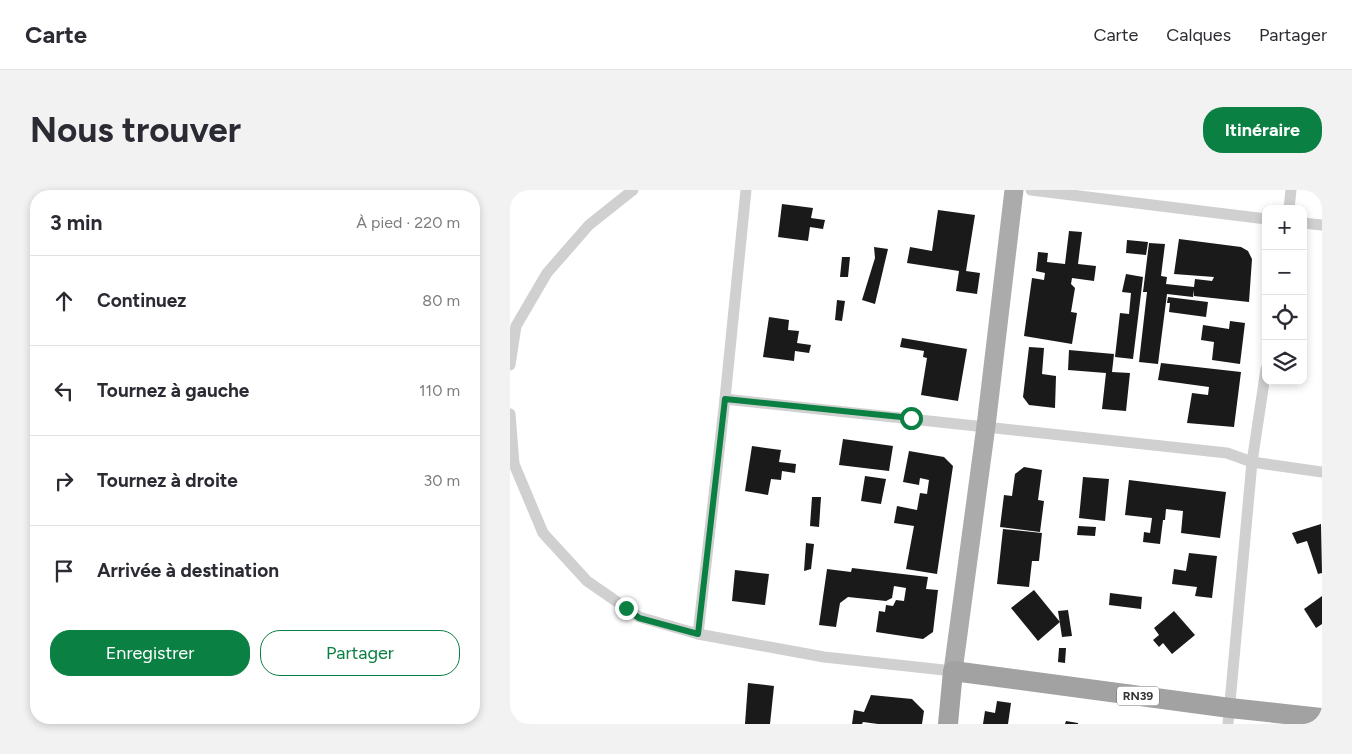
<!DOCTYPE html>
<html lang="fr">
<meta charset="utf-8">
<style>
:root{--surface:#fff;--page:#f2f2f3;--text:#2b2b33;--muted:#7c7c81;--line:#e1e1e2;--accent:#0b8043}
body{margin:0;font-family:Figtree,sans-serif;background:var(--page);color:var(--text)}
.controls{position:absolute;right:15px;top:15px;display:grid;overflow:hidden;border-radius:10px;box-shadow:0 2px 8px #0003}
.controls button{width:45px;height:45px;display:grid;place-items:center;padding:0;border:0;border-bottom:1px solid var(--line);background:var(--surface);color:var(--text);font:25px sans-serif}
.stop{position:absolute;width:15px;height:15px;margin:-11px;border:4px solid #0b8043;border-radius:50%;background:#fff}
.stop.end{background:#0b8043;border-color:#fff;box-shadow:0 1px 5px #0008}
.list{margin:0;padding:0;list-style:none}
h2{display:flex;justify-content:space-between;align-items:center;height:65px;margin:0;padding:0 20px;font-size:21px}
h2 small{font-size:16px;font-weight:400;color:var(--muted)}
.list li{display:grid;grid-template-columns:32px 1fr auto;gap:15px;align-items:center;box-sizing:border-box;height:90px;padding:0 20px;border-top:1px solid var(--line)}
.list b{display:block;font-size:19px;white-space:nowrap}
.list em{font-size:16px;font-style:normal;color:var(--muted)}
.actions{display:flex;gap:10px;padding:15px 20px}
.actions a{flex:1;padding:11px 0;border:1px solid var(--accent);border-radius:20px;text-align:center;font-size:18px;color:var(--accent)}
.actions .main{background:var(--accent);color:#fff}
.icon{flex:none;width:28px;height:28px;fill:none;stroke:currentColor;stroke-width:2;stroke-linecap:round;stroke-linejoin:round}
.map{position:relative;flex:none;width:812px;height:534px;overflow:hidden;border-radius:20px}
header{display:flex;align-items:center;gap:30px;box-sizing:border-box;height:70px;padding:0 25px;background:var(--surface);border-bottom:1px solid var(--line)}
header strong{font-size:24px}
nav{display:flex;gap:28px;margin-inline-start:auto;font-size:18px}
.intro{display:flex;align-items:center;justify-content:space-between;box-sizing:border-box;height:120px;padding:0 30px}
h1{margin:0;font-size:35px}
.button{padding:12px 22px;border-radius:20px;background:var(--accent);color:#fff;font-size:18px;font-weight:700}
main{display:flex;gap:30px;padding:0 30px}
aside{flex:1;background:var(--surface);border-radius:20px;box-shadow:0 2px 8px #0003}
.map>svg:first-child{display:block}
</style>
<header>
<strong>Carte</strong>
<nav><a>Carte</a><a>Calques</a><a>Partager</a></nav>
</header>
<div class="intro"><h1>Nous trouver</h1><a class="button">Itinéraire</a></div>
<main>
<aside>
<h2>3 min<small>À pied · 220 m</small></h2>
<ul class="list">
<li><svg class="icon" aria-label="ahead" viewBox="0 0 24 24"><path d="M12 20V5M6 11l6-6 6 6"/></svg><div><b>Continuez</b></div><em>80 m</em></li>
<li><svg class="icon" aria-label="left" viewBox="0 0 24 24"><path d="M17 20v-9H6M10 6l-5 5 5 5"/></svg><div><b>Tournez à gauche</b></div><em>110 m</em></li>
<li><svg class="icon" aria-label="right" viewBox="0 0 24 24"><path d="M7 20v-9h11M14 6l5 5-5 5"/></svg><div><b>Tournez à droite</b></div><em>30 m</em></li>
<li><svg class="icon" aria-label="arrive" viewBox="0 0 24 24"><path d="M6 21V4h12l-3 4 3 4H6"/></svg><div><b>Arrivée à destination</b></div></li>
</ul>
<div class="actions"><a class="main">Enregistrer</a><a>Partager</a></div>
</aside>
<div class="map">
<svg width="812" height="534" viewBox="0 0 812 534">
<rect width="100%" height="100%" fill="#fff"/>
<g fill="#1a1a1a">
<polygon points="272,14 303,18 301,28 315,30 313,39 300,37 298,51 268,47"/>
<polygon points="428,20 465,25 456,81 470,83 467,104 446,101 449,81 397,73 400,57 422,61"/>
<polygon points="559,41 572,42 568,74 586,76 584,91 562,88 561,94 565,98 561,122 567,123 562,154 514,146 522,88 534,90 535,83 526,81 528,62 538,63 537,72 555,74"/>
<polygon points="669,49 731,57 738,61 742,69 739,112 684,106 684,100 683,107 657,104 648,174 629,172 637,102 633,102 639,53 655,54 651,86 657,87 656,94 684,97 685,89 702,91 704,87 664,84"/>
<polygon points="617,50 638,52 636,65 616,63"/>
<polygon points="364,57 378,59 365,114 352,110 365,68"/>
<polygon points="332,67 340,67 338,87 330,87"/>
<polygon points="616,84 633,87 623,169 605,167 610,123 619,124 621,103 612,102"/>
<polygon points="658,107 698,112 696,127 659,122 660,113 657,113"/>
<polygon points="327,110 335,111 332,131 325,130"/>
<polygon points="259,127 279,130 278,140 289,141 287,153 301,155 299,163 285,161 284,171 253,167"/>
<polygon points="720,131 735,133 730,174 702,170 704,152 691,150 693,135 719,139"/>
<polygon points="392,148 457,159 448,211 411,205 417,168 413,167 414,161 390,157"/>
<polygon points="519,157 534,158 532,184 546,186 545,218 519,215 513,207"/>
<polygon points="559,160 604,164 602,182 620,183 616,221 592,219 596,183 558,180"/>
<polygon points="651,173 731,182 724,237 677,233 682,203 698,205 699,197 648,190"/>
<polygon points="333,249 383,256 379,281 329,275"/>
<polygon points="242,256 271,260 269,272 286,274 285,283 272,281 271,290 261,289 258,305 235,301"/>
<polygon points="399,261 434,267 443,276 427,384 396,379 404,336 384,333 387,316 407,320 410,303 417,304 419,290 410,288 409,295 393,292"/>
<polygon points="514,277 532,280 528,310 534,311 530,342 490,337 494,305 502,306 505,284"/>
<polygon points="355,286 376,289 371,314 351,311"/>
<polygon points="573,287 599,289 595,331 569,328"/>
<polygon points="619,290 716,302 710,348 671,343 673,321 656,319 655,330 653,330 650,354 633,352 634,342 640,343 642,328 615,325"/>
<polygon points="302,307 311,307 309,337 300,336"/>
<polygon points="811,334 812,383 808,384 797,351 787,354 782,343"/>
<polygon points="568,336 586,337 585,346 567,345"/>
<polygon points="493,339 532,343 529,371 522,371 519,397 487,394"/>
<polygon points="296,353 304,354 301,379 294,381"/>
<polygon points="679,363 707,366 702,408 685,406 687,397 662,394 664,379 676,381"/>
<polygon points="342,378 418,387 416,399 428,400 423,442 413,449 366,442 369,421 375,422 376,415 383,416 386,410 394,411 396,398 384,396 382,408 376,411 338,407 330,413 326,437 309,435 317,379 341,382"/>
<polygon points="225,380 259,384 255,415 222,411"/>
<polygon points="524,400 550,432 528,451 501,418"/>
<polygon points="600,403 632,407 631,419 599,415"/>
<polygon points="812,406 812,434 806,438 794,419"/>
<polygon points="558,420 562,446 552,447 548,421"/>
<polygon points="664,421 685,445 662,464 653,453 649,457 643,450 649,445 644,438"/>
<polygon points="549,458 556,458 555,473 548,472"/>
<polygon points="238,493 264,496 260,534 235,534"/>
<polygon points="361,505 402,509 414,521 412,534 368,534 353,532 352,534 342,534 344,520 354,522"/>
<polygon points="487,511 501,513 498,534 473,534 475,521 485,523"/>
<polygon points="556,531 568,533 568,534 555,534"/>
</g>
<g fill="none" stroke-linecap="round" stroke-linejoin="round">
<g stroke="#d0d0d0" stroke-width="11">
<polyline points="521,0 756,29"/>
<polyline points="779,19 781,0"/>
<polyline points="793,33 812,35"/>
<polyline points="0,175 6,136 37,83 79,35 123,0"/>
<polyline points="215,209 717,263 742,272 812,282"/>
<polyline points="0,224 4,274 33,343 77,391 129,427 188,444 314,467 443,481"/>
<polyline points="188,444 215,209 236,0"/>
<polyline points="718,534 742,272 756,179"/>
</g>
<polyline stroke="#ababab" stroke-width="19" points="443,481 476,236 504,0"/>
<polyline stroke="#a2a2a2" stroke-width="20" points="438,534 443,481 720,518 812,528"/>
</g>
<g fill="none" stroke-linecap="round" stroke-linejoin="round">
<polyline stroke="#0b8043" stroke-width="6" points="116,418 129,428 188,444 215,209 401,228"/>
</g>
<g text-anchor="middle" stroke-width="5" stroke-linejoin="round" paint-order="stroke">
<rect fill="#fff" stroke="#707070" stroke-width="1" x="607" y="496.5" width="42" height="19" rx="4"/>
<g font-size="12" font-weight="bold" fill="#333">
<text x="628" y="510">RN39</text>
</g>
</g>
</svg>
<div class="controls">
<button>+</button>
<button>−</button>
<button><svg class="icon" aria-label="locate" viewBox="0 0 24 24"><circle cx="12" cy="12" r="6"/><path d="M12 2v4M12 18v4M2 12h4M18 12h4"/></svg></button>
<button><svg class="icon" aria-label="layers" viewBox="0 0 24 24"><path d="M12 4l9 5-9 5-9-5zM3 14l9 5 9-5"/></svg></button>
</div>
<div class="stop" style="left:401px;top:228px"></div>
<div class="stop end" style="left:116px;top:418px"></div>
</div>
</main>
